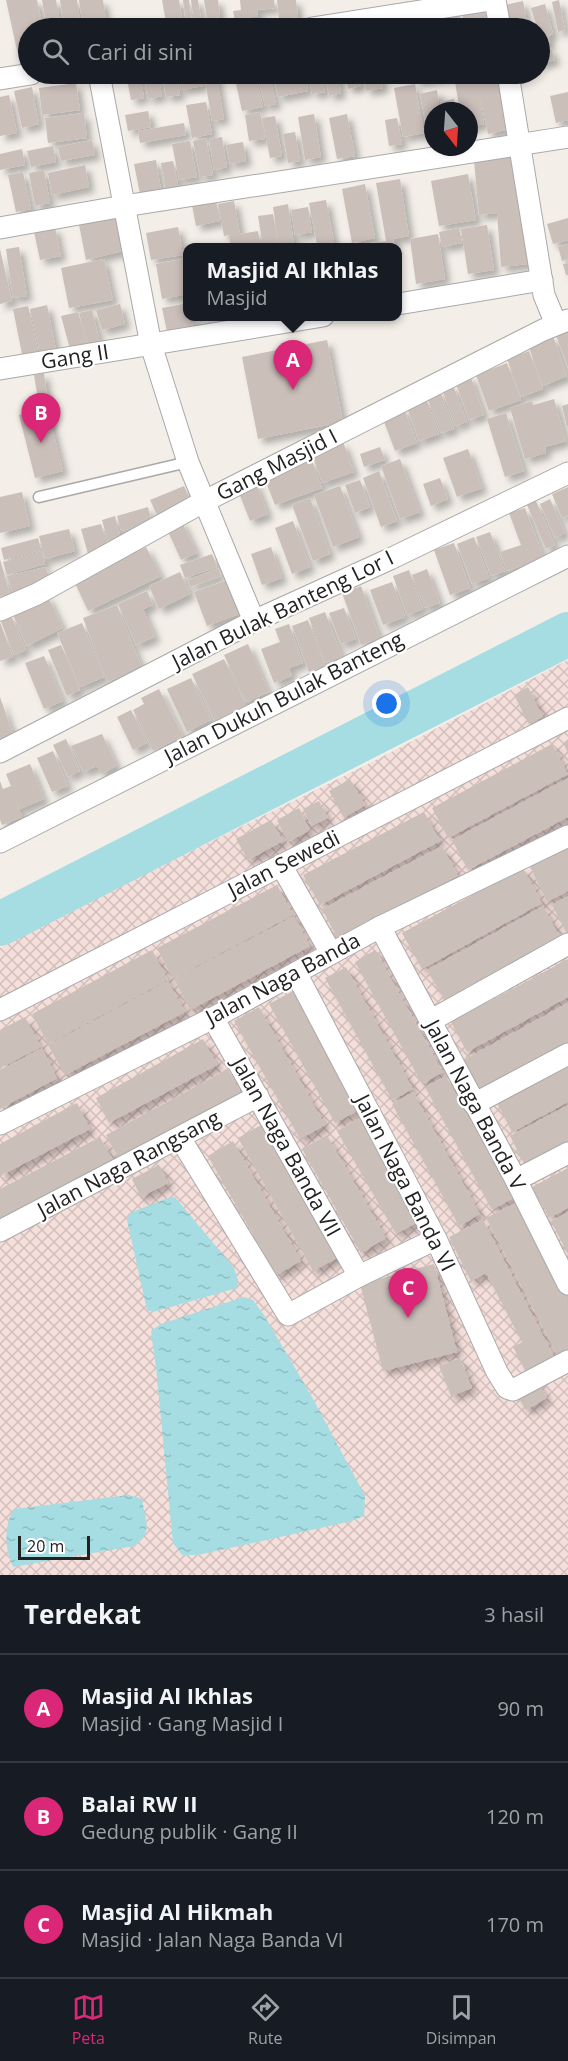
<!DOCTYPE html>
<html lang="id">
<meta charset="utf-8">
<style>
:root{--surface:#171b24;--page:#242831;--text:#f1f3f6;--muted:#9ea1a6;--line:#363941;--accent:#db2777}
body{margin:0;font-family:"Open Sans",sans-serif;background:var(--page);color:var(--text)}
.compass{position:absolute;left:424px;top:102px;width:54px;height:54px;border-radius:50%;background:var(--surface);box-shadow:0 3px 9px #0003;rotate:163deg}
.scale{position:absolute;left:18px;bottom:15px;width:72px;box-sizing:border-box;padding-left:6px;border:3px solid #222;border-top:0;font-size:16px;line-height:21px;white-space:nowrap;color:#222;-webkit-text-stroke:4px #fff;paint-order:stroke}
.you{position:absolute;left:387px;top:704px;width:21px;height:21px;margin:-15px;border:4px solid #fff;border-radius:50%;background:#1a73e8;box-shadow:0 0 0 9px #1a73e833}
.badge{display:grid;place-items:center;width:39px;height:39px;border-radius:50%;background:var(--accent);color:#fff;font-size:20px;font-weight:700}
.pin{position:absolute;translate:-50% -50px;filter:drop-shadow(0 2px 3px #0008)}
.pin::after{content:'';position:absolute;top:32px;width:21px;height:18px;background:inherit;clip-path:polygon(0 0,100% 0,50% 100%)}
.popup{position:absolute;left:183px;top:243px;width:219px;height:78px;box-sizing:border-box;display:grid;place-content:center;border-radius:12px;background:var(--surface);filter:drop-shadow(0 2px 4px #0005);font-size:20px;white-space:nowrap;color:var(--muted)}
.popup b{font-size:22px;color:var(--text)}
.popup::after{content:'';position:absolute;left:50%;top:100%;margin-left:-12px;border:12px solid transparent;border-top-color:var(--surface)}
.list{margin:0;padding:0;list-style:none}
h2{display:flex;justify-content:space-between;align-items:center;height:78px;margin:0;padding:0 24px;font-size:26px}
h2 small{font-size:20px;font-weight:400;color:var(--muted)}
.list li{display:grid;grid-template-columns:39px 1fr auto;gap:18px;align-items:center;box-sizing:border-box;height:108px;padding:0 24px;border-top:2px solid var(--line)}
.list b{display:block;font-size:22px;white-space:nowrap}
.list p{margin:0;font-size:20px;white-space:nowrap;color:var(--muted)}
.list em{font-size:20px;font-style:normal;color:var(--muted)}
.icon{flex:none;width:33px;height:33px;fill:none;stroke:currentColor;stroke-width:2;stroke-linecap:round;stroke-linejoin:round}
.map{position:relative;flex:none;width:568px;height:1575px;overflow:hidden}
.search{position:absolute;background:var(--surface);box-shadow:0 3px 9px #0003;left:18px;right:18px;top:18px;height:66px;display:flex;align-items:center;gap:15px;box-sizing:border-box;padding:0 21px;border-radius:33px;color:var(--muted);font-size:22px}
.sheet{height:402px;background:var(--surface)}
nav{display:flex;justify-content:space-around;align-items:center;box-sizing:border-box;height:84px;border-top:2px solid var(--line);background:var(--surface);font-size:16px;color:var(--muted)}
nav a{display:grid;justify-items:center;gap:3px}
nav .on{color:var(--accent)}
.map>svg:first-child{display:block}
</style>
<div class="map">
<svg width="568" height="1575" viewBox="0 0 568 1575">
<defs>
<pattern id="military-cross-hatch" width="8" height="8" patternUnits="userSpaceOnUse" patternTransform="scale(1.5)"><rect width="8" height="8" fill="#f5dfdb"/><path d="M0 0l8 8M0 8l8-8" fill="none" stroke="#d2bfbc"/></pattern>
<pattern id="water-ripples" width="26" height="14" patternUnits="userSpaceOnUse" patternTransform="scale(1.5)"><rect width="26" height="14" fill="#a5dde3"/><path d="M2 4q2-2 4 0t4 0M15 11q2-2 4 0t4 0" fill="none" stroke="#8ebdc2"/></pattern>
<filter id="shadow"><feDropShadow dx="5.5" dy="5.5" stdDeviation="3" flood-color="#0004"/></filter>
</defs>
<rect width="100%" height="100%" fill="#f3eee8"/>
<polygon fill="url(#military-cross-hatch)" points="568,660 568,1575 0,1575 0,948 111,891 368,764"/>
<g fill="url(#water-ripples)">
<polygon points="175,1197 234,1268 238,1280 237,1288 153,1312 147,1310 127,1220 130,1213 168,1198"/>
<polygon points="244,1297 253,1300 264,1315 312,1397 365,1496 364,1516 352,1521 198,1555 182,1555 173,1543 156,1367 151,1331 161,1324"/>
<path d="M129 1495 142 1499C145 1520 154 1533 134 1546L13 1567C5 1550 3 1525 14 1509Z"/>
</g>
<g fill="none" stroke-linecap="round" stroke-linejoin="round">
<polyline stroke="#a5dde3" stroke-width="44" points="0,924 568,634"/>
</g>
<g fill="#cbbfba" filter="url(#shadow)">
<polygon points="6,0 37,0 43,28 28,28 28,53 18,55"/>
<polygon points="42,0 56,0 61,28 47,28"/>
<polygon points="60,0 77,0 81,28 64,28"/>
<polygon points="79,0 103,0 107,28 83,28"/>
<polygon points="162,0 179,0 182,19 166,22"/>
<polygon points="183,0 189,0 192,23 186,24"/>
<polygon points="191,0 198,0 201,19 194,21"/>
<polygon points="204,0 218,0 220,17 207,19"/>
<polygon points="240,0 274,0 275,8 257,10 258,16 253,17 253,19 235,21 233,11 241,10"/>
<polygon points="277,0 296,0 298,17 279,19"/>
<polygon points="559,0 565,30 558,32 552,2"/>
<polygon points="523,1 528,28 510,28 505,5"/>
<polygon points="545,4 553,34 548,36 550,44 540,47 540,28 537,28 531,8"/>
<polygon points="485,9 488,28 465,28 462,13"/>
<polygon points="459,12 462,28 447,28 445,15"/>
<polygon points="551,48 555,60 540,64 540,51"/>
<polygon points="126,74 140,74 144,98 131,100"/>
<polygon points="143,74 158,74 162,96 148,99"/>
<polygon points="162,74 176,74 180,95 166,97"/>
<polygon points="178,74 200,74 203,86 181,90"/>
<polygon points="204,74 216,74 224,119 212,121"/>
<polygon points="234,74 255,74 263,107 242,111"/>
<polygon points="257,74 269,74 276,104 265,106"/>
<polygon points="273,74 305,74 308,91 278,97"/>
<polygon points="308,74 321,74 325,92 312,94"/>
<polygon points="325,74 338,74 341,93 329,96"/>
<polygon points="345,74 359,74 361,86 348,89"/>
<polygon points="363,74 380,74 383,88 366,91"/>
<polygon points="416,74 451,74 451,75 417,81"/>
<polygon points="487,74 498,74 510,129 488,134 479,93 484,124 469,127 469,111 460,111 455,82 476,78 476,76"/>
<polygon points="76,83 80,110 42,115 39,88"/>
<polygon points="415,84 424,133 403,137 394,88"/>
<polygon points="32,87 39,124 22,128 14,91"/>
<polygon points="437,90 440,111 433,111 433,136 428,137 420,94"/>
<polygon points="568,92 568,120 556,123 550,96"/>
<polygon points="9,95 17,133 0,136 0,97"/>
<polygon points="454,99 456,111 442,111 440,102"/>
<polygon points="206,102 212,134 192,138 186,105"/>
<polygon points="148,111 151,127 128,131 125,115"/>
<polygon points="260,112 265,139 249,141 245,115"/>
<polygon points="84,113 87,138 48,143 45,118"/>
<polygon points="314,114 321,157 305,160 298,117"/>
<polygon points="347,114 355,156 337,159 329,118"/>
<polygon points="275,116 282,156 270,158 262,118"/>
<polygon points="397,118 402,144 389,146 385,120"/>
<polygon points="184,123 186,135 140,143 138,131"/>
<polygon points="295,132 300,161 288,163 283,134"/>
<polygon points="222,137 227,167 214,170 209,139"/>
<polygon points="206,138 213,175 200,177 193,141"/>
<polygon points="92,140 95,155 61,161 58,147"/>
<polygon points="190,141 197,177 179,180 172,144"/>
<polygon points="243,142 246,161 230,164 226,145"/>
<polygon points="53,146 56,162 31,167 27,151"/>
<polygon points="22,149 25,165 0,170 0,154"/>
<polygon points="520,156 528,264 501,267 497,213 479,215 474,161"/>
<polygon points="156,160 161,190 140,194 134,164"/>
<polygon points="173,161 179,189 166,192 161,163"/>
<polygon points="85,165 89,187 52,195 48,173"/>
<polygon points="44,170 50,203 35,206 29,173"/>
<polygon points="23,172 31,209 16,212 8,175"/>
<polygon points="468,174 476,220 439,226 431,181"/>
<polygon points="400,179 409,236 393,239 395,248 372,248 371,243 386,241 376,183"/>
<polygon points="365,184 375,238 352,243 342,189"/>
<polygon points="216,200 220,221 196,226 192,205"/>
<polygon points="326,200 334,242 317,245 309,203"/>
<polygon points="234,201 240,234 258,231 261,248 231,248 229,235 224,236 218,204"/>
<polygon points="288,204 294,245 279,247 273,207"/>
<polygon points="308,207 312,232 295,235 291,210"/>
<polygon points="273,214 278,246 263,248 258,216"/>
<polygon points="115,217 123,251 86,260 79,225"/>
<polygon points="568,218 568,240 553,244 547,224"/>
<polygon points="487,225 494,270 468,274 461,229"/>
<polygon points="55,227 61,256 40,260 34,232"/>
<polygon points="178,227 183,255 151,260 146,233"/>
<polygon points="459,228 462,243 442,247 439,232"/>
<polygon points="438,234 445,279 416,284 410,239"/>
<polygon points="568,244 568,259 562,261 558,247"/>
<polygon points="19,247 27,296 13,298 6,249"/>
<polygon points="0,249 12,301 0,304"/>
<polygon points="188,258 188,294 162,299 156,264"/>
<polygon points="104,259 113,300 69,308 61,268"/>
<polygon points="568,263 568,275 566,275 563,264"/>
<polygon points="188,303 188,316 195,316 197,326 167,332 162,308"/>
<polygon points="120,304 125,324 102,330 96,310"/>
<polygon points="47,305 56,350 40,353 30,309"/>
<polygon points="28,306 38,351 22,354 13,309"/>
<polygon points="92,310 100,343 88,346 79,313"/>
<polygon points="78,312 87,344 70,349 61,316"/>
<polygon points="199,316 231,316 231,318 200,322"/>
<polygon points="568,329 568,367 555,333"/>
<polygon points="553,336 567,376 543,386 528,345"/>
<polygon points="327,340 343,422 258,439 242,357"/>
<polygon points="529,351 543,389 521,397 507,359"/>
<polygon points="507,363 521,400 489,411 476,375"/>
<polygon points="44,373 48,404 39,405 34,375"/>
<polygon points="470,375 484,415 469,420 455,381"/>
<polygon points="453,385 467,422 455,426 442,389"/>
<polygon points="440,390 454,429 441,433 426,395"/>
<polygon points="426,398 439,434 419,441 406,405"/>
<polygon points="554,399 566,441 545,447 546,453 525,459 510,408 532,401 533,405"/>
<polygon points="568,404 568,426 567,427 562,406"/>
<polygon points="47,407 63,471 35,478 19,415"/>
<polygon points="404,408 417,443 395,451 382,416"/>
<polygon points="506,413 524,471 505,477 487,419"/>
<polygon points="343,442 354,472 322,483 312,454"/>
<polygon points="380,447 385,460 364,467 360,454"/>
<polygon points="468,449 482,488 457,497 443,458"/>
<polygon points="400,459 420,512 400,519 381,466"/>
<polygon points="312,460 322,488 275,505 264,477"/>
<polygon points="379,471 397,521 381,527 363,478"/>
<polygon points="440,478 448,499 431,506 423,484"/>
<polygon points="360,480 370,507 355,513 345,485"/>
<polygon points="255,481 268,514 250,521 237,488"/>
<polygon points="184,486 192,503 158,517 150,500"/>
<polygon points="340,486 359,537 333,547 314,495"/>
<polygon points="568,487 568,516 562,518 552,494"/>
<polygon points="22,492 30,526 0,533 0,497"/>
<polygon points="310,498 330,554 313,561 292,505"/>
<polygon points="550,499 565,533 555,538 540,504"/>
<polygon points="536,501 555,545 546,549 527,505"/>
<polygon points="148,507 152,523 121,531 117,516"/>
<polygon points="525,508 544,558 507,571 500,552 521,545 509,513"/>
<polygon points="115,516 121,539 108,542 102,520"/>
<polygon points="181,520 197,553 181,560 166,527"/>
<polygon points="293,521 310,567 292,574 275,528"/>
<polygon points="101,524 109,550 90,561 81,529"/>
<polygon points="69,529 75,551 45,559 39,536"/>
<polygon points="490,532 505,571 491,576 476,537"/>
<polygon points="474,537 489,578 472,584 457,544"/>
<polygon points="38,538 41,550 4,560 1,548"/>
<polygon points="454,543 470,588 450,595 434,550"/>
<polygon points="146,547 161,576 88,611 74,581"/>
<polygon points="271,547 282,578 262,585 251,554"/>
<polygon points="42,551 45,564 7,575 3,562"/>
<polygon points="212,554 217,567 185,578 180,565"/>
<polygon points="0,559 10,594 0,597"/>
<polygon points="46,567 51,585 15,599 7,576"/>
<polygon points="218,568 221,576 190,587 188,580"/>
<polygon points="427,569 440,603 425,608 412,575"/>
<polygon points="409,570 423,609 407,615 393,576"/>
<polygon points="180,572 190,594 159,609 149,586"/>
<polygon points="227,580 239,614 207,626 194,592"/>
<polygon points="392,582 405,617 383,625 370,590"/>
<polygon points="361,586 380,638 361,645 342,593"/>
<polygon points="147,591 153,605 143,609 155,637 136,645 118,604"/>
<polygon points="47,595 63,628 27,646 12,613"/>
<polygon points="117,605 142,668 107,682 83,618"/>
<polygon points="344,608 356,639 341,644 329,613"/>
<polygon points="325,612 342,657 325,663 309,618"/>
<polygon points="11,615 26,650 14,655 0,619"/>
<polygon points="308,620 325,666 309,672 292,626"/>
<polygon points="0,622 13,657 0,661"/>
<polygon points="82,623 104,677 80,687 57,633"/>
<polygon points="289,624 303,663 289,668 292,676 274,683 261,649 280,642 275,629"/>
<polygon points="248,644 269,692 246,702 224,655"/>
<polygon points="61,645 80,690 67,696 48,650"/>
<polygon points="44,656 63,701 44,709 25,663"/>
<polygon points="224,659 247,707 215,722 192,674"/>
<polygon points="191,678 211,720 187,732 167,689"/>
<polygon points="528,687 543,717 529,724 514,695"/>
<polygon points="159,689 183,736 153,751 133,710 144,704 141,698"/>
<polygon points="0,697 13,734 0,739"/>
<polygon points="131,710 147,743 133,750 117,717"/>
<polygon points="102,734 117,766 101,774 97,766 83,772 71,746"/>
<polygon points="66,739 80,771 68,777 53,745"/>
<polygon points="568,741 568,753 563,743"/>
<polygon points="552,744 568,774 448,838 432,808"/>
<polygon points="53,751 68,786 52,792 37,758"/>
<polygon points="30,764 44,799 20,809 15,799 22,817 2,825 0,820 0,781 3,789 11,786 6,774"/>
<polygon points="568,778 568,817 468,870 452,840"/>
<polygon points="350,779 365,805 344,818 329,791"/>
<polygon points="319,801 328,818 312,826 303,809"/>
<polygon points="299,808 310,830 288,842 277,820"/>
<polygon points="424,812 440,841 320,905 303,875"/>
<polygon points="271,820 283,841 248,860 236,839"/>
<polygon points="568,845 568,891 547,902 529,865"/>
<polygon points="442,846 458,876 338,939 322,909"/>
<polygon points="523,868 542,903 422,969 402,933"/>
<polygon points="277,885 293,915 173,979 157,948"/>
<polygon points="568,896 568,936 552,905"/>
<polygon points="543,906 562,941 447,1005 427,970"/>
<polygon points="294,916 310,946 190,1010 174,979"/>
<polygon points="152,950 168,980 48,1044 32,1014"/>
<polygon points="375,950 443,1072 422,1084 355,962"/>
<polygon points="568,959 568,997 467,1052 451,1022"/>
<polygon points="346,967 413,1089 392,1100 325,978"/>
<polygon points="168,981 185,1012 65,1075 48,1045"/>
<polygon points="295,990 361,1109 335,1123 269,1004"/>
<polygon points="568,1003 568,1047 481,1095 462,1061"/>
<polygon points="259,1007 325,1125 300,1139 234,1021"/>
<polygon points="25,1017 41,1047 0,1068 0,1030"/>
<polygon points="203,1039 217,1065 109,1123 96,1098"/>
<polygon points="42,1048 57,1078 0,1109 0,1070"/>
<polygon points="568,1058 568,1102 512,1132 494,1097"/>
<polygon points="228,1069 242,1095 120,1161 106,1135"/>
<polygon points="446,1076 513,1198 492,1210 425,1087"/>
<polygon points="413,1092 480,1214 459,1226 392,1104"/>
<polygon points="77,1103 90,1129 0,1176 0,1144"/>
<polygon points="568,1105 568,1149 528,1171 510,1136"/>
<polygon points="362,1116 421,1220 396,1234 337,1131"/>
<polygon points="263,1124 339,1257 313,1271 238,1138"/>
<polygon points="327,1135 386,1238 361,1253 302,1149"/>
<polygon points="100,1137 114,1162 0,1221 0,1189"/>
<polygon points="233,1141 301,1261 276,1275 208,1156"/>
<polygon points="159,1165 168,1183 141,1197 132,1179"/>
<polygon points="568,1168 568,1208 549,1218 532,1187"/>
<polygon points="517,1202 568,1300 568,1350 557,1355 486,1218"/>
<polygon points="568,1212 568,1254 551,1221"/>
<polygon points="483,1220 555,1359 527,1374 513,1347 522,1342 486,1273 471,1281 449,1237"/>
<polygon points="434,1264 457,1352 383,1371 360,1284"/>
<polygon points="460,1358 472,1388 451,1396 439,1366"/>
<polygon points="536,1380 547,1398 526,1410 515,1392"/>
</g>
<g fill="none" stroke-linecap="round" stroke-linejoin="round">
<defs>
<polyline id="service" points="39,497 188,462"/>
<g id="minor">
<polyline points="495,0 500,28"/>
<polyline points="312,28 491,0"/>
<polyline points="99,74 151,345 188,462 254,621"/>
<polyline points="508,74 544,295 556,324"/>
<polyline points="0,79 31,74"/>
<polyline points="0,228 124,206 568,137"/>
<polyline points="398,304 542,280"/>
<polyline points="0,369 323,316"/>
<polyline points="0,610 37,594 203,502 543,330 568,320"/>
<polyline points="0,752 254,621 390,559 568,473"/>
<polyline points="0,842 568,556"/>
<polyline points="281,865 331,953"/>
<polyline points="380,927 516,1180 568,1284"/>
<polyline points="296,973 436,1239 497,1372 507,1388 513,1390 568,1361"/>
<polyline points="0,1010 568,718"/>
<polyline points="213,1018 359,1276"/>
<polyline points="430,1021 568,944"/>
<polyline points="474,1104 568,1054"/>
<polyline points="0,1124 213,1018 380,927 568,836"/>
<polyline points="180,1138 288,1315 359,1276 436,1239"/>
<polyline points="516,1180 568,1153"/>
<polyline points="0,1231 258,1096"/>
</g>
</defs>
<use href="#service" stroke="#a9a9a9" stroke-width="13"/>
<use href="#minor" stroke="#a9a9a9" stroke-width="23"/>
<use href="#service" stroke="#fff" stroke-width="10"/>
<use href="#minor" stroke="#fff" stroke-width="21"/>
</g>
<g text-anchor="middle" stroke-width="4.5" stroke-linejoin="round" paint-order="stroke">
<g font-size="21" fill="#222" stroke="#fff">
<text transform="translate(75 357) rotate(-9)" y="7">Gang II</text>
<text transform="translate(277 465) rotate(-27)" y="7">Gang Masjid I</text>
<text transform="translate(283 610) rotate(-26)" y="7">Jalan Bulak Banteng Lor I</text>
<text transform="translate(284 698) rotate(-27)" y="7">Jalan Dukuh Bulak Banteng</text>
<text transform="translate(284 864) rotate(-27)" y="7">Jalan Sewedi</text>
<text transform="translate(283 979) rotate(-28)" y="7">Jalan Naga Banda</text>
<text transform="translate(475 1105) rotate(62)" y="7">Jalan Naga Banda V</text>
<text transform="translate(286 1147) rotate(61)" y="7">Jalan Naga Banda VII</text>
<text transform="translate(129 1164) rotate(-28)" y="7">Jalan Naga Rangsang</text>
<text transform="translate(405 1183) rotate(63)" y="7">Jalan Naga Banda VI</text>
</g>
</g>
</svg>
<svg class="compass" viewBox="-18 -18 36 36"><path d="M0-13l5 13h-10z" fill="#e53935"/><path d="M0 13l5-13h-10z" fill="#9ea1a6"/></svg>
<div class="scale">20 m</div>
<div class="you"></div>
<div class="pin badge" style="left:293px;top:390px">A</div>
<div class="popup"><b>Masjid Al Ikhlas</b>Masjid</div>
<div class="pin badge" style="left:41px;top:443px">B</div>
<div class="pin badge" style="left:408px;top:1318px">C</div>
<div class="search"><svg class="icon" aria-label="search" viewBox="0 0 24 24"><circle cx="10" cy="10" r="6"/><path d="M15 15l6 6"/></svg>Cari di sini</div>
</div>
<section class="sheet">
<h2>Terdekat<small>3 hasil</small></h2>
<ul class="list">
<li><span class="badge">A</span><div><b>Masjid Al Ikhlas</b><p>Masjid · Gang Masjid I</p></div><em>90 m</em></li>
<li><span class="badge">B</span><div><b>Balai RW II</b><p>Gedung publik · Gang II</p></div><em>120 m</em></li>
<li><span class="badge">C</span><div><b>Masjid Al Hikmah</b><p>Masjid · Jalan Naga Banda VI</p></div><em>170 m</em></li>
</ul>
</section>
<nav>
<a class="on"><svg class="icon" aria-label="map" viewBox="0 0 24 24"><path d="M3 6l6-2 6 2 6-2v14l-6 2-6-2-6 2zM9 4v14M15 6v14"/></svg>Peta</a>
<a><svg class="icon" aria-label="directions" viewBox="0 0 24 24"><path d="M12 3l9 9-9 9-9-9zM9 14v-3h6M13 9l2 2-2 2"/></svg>Rute</a>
<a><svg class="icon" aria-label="saved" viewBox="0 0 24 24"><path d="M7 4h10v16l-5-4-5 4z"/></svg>Disimpan</a>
</nav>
